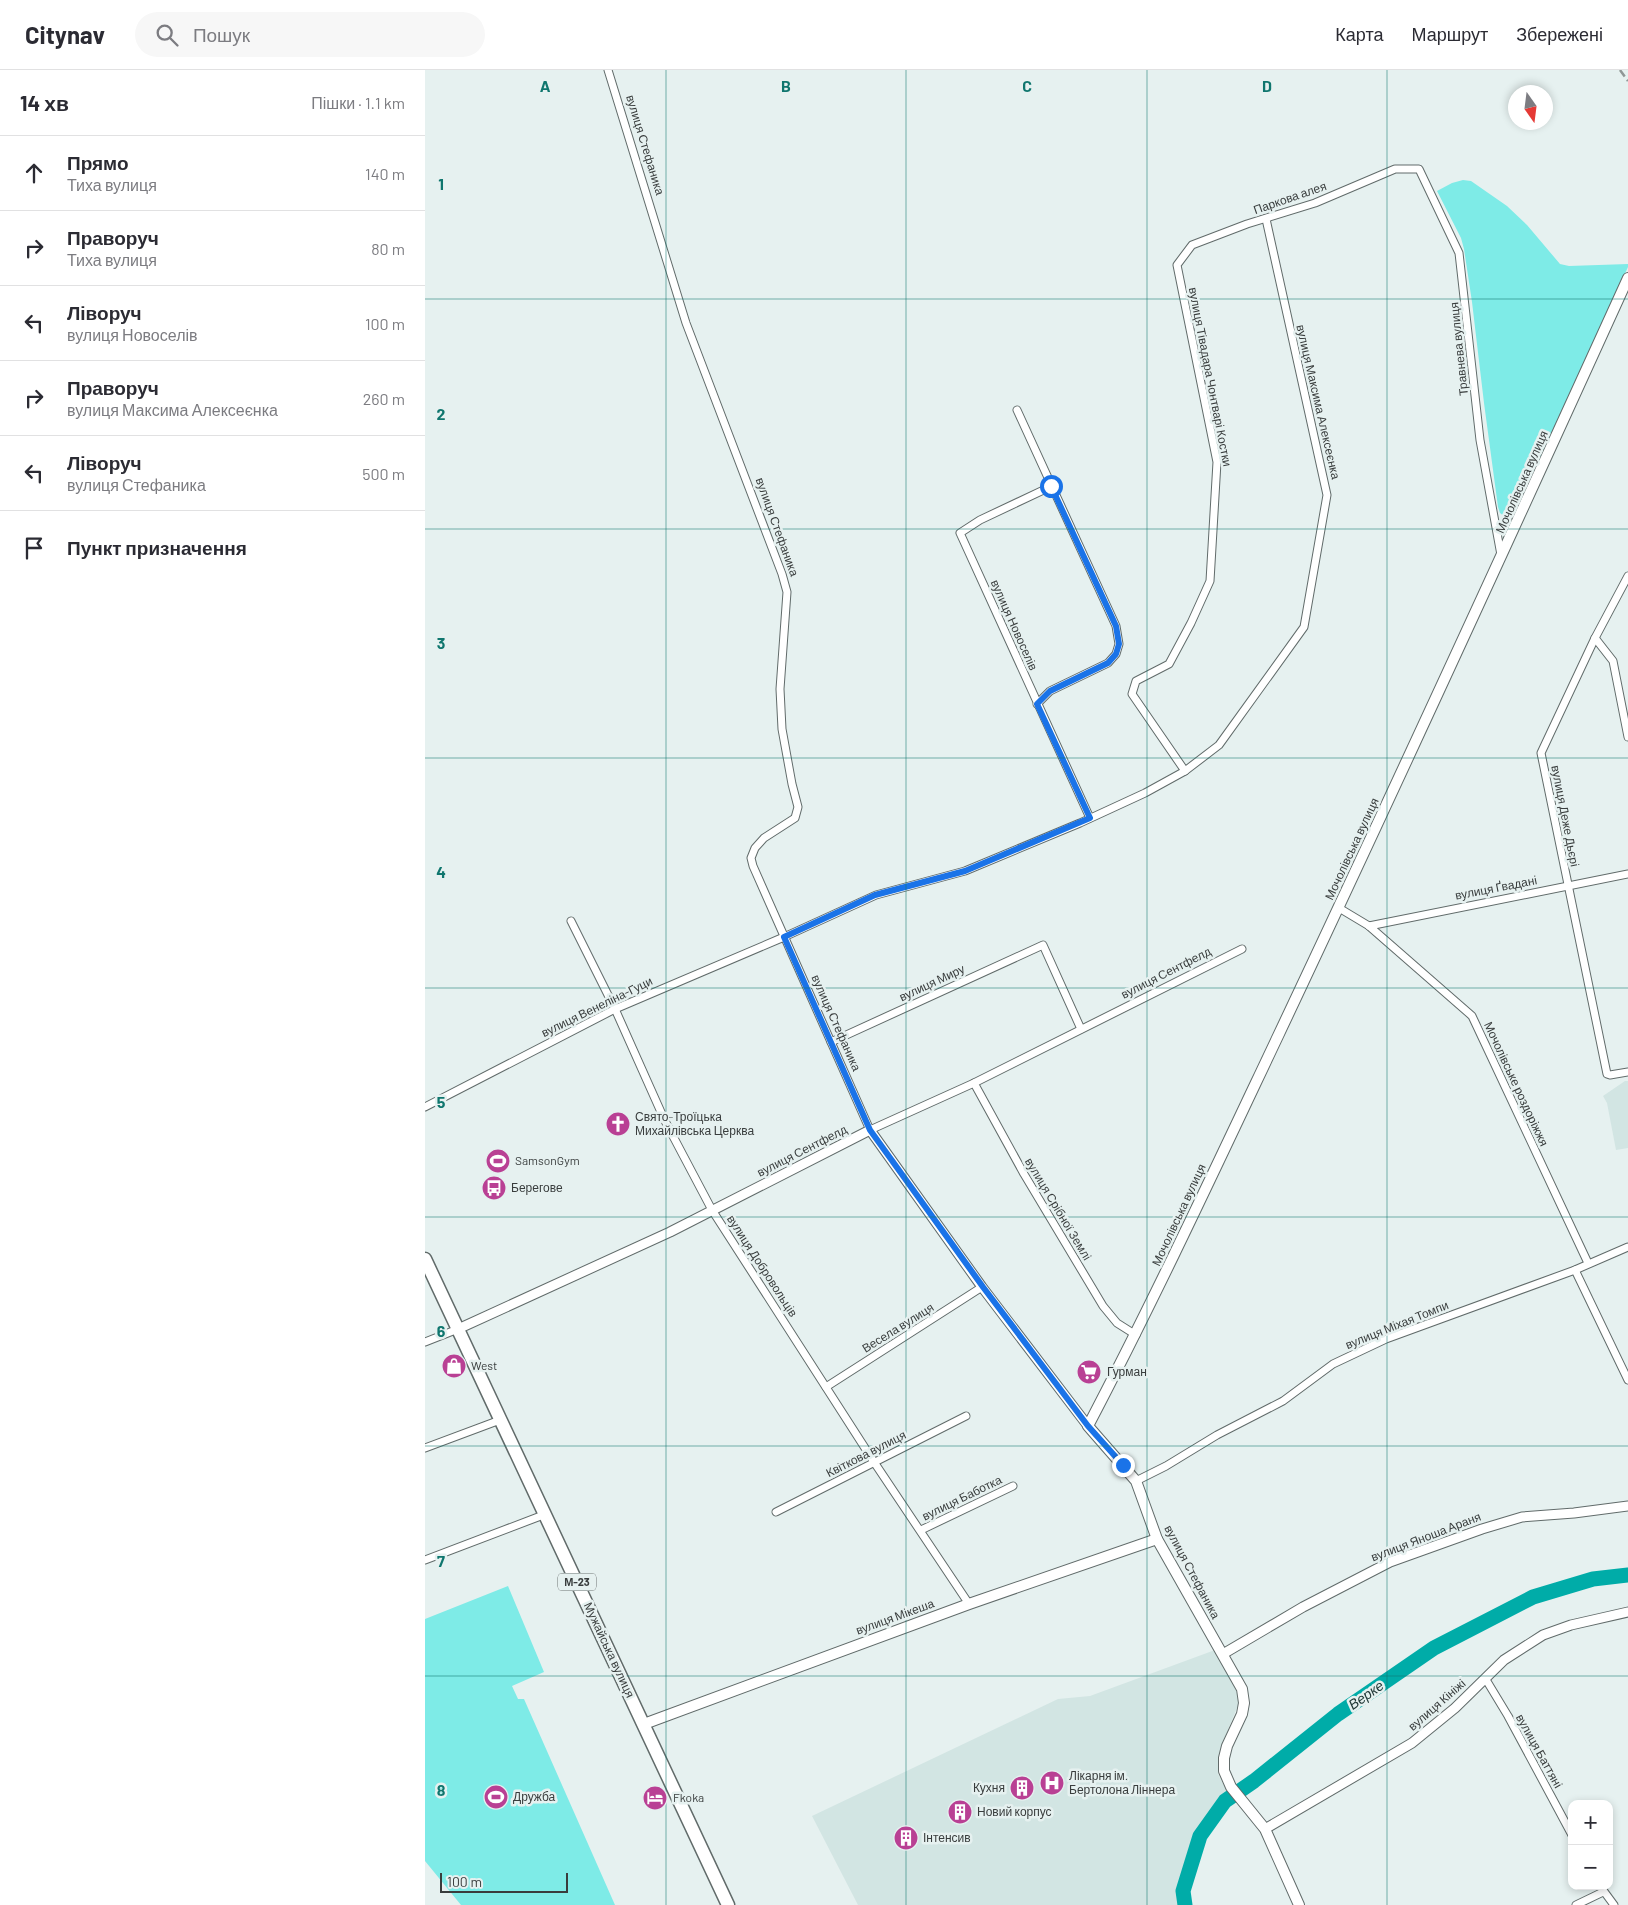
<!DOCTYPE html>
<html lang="uk">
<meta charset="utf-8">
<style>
:root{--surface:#fff;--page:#f7f7f7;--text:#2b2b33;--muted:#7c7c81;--line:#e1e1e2}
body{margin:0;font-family:Barlow,sans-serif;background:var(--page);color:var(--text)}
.controls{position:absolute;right:15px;bottom:15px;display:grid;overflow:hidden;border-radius:10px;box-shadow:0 2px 8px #0003}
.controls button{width:45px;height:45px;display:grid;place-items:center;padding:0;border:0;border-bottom:1px solid var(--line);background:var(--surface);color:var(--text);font:25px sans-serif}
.compass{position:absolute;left:1083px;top:15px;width:45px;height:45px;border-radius:50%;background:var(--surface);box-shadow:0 2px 8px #0003;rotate:166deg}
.scale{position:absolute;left:15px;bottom:12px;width:128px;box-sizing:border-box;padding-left:5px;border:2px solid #393d3d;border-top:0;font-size:14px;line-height:18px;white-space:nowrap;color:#393d3d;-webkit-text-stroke:4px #e6f1f0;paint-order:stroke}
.stop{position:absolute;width:15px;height:15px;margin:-11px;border:4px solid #1a73e8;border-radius:50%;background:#fff}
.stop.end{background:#1a73e8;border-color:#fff;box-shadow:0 1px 5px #0008}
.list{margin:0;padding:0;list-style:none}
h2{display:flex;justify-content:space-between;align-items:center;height:65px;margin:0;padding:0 20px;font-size:21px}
h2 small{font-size:16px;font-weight:400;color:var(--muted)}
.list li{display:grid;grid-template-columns:32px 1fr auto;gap:15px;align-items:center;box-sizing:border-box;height:75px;padding:0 20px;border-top:1px solid var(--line)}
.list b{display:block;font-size:19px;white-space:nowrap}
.list p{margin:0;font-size:16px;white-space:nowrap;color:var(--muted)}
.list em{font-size:16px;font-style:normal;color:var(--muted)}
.icon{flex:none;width:28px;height:28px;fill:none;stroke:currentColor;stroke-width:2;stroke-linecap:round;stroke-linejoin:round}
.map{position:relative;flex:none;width:1203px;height:1835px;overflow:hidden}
header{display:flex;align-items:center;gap:30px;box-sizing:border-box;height:70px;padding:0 25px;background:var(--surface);border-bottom:1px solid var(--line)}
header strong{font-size:24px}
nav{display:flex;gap:28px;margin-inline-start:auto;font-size:18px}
.search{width:350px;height:45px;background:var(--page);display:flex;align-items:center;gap:12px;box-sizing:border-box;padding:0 18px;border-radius:28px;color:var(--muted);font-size:19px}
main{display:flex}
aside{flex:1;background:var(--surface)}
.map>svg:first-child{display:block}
</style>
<header>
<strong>Citynav</strong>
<div class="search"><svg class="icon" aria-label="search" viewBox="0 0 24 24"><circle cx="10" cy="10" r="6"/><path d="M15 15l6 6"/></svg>Пошук</div>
<nav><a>Карта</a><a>Маршрут</a><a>Збережені</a></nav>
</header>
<main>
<aside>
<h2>14 хв<small>Пішки · 1.1 km</small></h2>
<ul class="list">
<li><svg class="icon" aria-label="ahead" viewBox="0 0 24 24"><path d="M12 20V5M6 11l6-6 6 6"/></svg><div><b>Прямо</b><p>Тиха вулиця</p></div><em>140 m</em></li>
<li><svg class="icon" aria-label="right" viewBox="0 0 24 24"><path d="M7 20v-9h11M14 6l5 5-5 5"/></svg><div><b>Праворуч</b><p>Тиха вулиця</p></div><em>80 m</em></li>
<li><svg class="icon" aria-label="left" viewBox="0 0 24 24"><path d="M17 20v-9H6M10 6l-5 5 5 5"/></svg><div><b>Ліворуч</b><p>вулиця Новоселів</p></div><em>100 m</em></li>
<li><svg class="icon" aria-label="right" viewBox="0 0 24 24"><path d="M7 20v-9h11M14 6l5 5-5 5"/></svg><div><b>Праворуч</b><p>вулиця Максима Алексеєнка</p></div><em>260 m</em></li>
<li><svg class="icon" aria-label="left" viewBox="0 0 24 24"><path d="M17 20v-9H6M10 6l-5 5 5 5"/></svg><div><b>Ліворуч</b><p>вулиця Стефаника</p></div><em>500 m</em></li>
<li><svg class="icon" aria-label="arrive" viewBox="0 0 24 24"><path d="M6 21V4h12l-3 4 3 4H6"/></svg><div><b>Пункт призначення</b></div></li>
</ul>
</aside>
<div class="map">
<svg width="1203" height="1835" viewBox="0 0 1203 1835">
<rect width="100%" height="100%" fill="#e6f1f0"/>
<g fill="#d2e5e3">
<polygon points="1200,1011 1203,1011 1203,1078 1191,1080 1182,1033 1178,1026"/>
<polygon points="790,1580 811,1620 814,1633 797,1674 793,1688 793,1704 802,1722 795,1728 770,1764 752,1819 755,1835 433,1835 387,1746 633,1629 665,1626"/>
</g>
<g fill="#7eebe7">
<polygon points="1038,110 1046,111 1082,136 1102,155 1135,194 1144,196 1203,194 1203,197 1088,446 1080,447 1075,443 1073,437 1059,333 1047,232 1039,179 1036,168 1012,121 1027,113"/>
<polygon points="83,1516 119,1602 87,1616 93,1629 99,1629 190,1835 36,1835 0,1791 0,1549"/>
</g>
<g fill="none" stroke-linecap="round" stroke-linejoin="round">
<polyline stroke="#00aca8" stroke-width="15" points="760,1835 758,1821 775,1766 800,1731 829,1711 913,1644 1009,1578 1108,1527 1168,1509 1203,1505"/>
<defs>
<g id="minor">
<polyline points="183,0 261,253 357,504 362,522 355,619 357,659 367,714 373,737 370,748 339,768 330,778 326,788 328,796 445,1060 549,1013 817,879"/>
<polyline points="592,340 691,556 694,574 691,584 683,593 625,621 612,634"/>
<polyline points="627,416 555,450 535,463 665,748"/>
<polyline points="1203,506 1170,568 1116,683 1182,1004 1185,1005 1203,1002"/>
<polyline points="1170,568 1188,591 1203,667"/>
<polyline points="760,701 707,624 711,611 744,594 766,553 785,511 792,392 752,195 767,175 822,154 890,133 970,99 994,99 1034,183 1055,370 1076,485"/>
<polyline points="914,838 944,856 1047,946 1163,1193"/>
<polyline points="146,851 190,939 240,1051 287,1140 449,1392 544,1534"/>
<polyline points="944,856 1203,804"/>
<polyline points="406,972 618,875 656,959"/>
<polyline points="549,1013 599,1104 678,1236 692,1253 711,1265"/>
<polyline points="0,1037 190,939 359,867 451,825 540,801 655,753 720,723 760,701 794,675 879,557 902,425 841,149"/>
<polyline points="1150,1200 1203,1310"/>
<polyline points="0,1272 33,1259"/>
<polyline points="401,1317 557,1217"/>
<polyline points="0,1378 75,1350"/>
<polyline points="711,1411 741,1396 792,1365 858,1331 908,1294 961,1269 1150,1200 1203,1177"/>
<polyline points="351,1442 541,1346"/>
<polyline points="496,1460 588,1416"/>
<polyline points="0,1490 121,1444"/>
<polyline points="1060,1608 1083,1646 1147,1765"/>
<polyline points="1175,1816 1189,1835"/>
<polyline points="1151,1835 1178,1822"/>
</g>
<g id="tertiary">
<polyline points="33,1259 245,1162 445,1060 557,1217 663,1356"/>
<polyline points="798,1584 878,1537 965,1492 1057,1459 1097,1447 1149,1443 1203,1436"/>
<polyline points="840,1759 987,1673 1030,1638 1079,1590 1118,1565 1146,1555 1203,1542"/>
</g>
<g id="secondary">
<polyline points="219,1654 544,1534 732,1469"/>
<path d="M874 1835 840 1759 806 1717 799 1701V1688L802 1676 817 1644 819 1633 817 1619 732 1469 711 1411 663 1356C730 1228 791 1097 853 966 972 714 1088 461 1203 208"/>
</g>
<polyline id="trunk" points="0,1189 303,1835"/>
</defs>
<use href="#minor" stroke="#616b6a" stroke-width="9"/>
<use href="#tertiary" stroke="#616b6a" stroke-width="11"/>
<use href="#secondary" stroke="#616b6a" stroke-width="12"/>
<use href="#trunk" stroke="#616b6a" stroke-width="15"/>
<use href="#minor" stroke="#fff" stroke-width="7"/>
<use href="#tertiary" stroke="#fff" stroke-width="9"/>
<use href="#secondary" stroke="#fff" stroke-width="10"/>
<use href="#trunk" stroke="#fff" stroke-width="12"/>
<polyline stroke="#8f9796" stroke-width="2.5" stroke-dasharray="8 4" stroke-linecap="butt" points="1195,0 1203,11"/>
</g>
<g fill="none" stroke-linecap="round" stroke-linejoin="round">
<polyline stroke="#1a73e8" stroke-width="6" points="626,416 691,556 694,574 691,584 683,593 625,621 612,634 665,748 540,801 450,825 359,867 445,1060 558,1217 663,1356 698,1395"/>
</g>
<path fill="none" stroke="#0f766e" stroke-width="1" stroke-opacity="0.55" d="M241 0V1835M481 0V1835M722 0V1835M962 0V1835M0 229H1203M0 459H1203M0 688H1203M0 918H1203M0 1147H1203M0 1376H1203M0 1606H1203"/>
<defs>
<symbol id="church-disc" viewBox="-11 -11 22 22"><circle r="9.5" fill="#b94094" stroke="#e6f1f0"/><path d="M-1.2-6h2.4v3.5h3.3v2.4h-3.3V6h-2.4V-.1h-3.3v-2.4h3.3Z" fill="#fff"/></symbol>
<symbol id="stadium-disc" viewBox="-11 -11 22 22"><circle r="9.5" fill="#b94094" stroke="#e6f1f0"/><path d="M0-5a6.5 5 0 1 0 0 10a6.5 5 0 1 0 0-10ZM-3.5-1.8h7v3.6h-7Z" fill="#fff"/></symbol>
<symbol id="bus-disc" viewBox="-11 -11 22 22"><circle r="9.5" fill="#b94094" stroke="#e6f1f0"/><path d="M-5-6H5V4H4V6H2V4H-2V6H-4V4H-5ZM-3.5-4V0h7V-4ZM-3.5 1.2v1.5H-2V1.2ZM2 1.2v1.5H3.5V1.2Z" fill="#fff"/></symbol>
<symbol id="shop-disc" viewBox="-11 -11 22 22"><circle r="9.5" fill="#b94094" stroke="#e6f1f0"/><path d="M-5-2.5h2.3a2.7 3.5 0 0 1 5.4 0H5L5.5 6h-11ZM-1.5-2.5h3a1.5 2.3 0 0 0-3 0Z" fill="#fff"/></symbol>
<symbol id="supermarket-disc" viewBox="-11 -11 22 22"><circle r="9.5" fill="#b94094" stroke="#e6f1f0"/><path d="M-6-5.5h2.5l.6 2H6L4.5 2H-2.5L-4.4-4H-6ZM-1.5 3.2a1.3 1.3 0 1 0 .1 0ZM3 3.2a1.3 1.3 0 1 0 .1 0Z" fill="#fff"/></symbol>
<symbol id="hospital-disc" viewBox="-11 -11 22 22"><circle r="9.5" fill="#b94094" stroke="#e6f1f0"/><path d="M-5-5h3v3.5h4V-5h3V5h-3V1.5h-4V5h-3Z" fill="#fff"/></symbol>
<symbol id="building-disc" viewBox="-11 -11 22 22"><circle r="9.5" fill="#b94094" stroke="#e6f1f0"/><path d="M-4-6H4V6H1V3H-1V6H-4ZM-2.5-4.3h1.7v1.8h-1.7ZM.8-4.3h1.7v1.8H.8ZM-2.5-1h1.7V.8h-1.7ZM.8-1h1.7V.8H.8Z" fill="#fff"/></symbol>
<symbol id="hotel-disc" viewBox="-11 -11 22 22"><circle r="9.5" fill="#b94094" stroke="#e6f1f0"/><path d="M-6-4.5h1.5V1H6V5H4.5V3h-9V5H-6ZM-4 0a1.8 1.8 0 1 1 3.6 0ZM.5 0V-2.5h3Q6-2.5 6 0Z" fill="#fff"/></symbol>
</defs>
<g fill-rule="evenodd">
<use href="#church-disc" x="179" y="1040" width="28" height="28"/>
<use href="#stadium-disc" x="59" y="1077" width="28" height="28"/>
<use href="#bus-disc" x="55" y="1104" width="28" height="28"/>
<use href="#shop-disc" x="15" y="1282" width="28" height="28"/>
<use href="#supermarket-disc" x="650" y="1288" width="28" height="28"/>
<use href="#hospital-disc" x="613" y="1699" width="28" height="28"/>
<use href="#building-disc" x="583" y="1704" width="28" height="28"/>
<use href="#stadium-disc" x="57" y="1713" width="28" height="28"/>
<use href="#hotel-disc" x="216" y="1714" width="28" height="28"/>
<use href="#building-disc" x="521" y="1728" width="28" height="28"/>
<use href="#building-disc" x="467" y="1754" width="28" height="28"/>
</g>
<g text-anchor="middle" stroke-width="5" stroke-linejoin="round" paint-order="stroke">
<rect fill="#e6f1f0" stroke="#6d7373" stroke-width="1" x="133" y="1503.5" width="38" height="17" rx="4"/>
<g font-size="11" font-weight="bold" fill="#393d3d">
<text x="152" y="1516">М-23</text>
</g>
<g font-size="12" fill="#393d3d" stroke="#e6f1f0">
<text transform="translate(220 75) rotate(73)" y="4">вулиця Стефаника</text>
<text transform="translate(865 128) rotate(-19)" y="4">Паркова алея</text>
<text transform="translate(1034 279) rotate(-96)" y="4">Травнева вулиця</text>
<text transform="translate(785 307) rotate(79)" y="4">вулиця Тівадара Чонтварі Костки</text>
<text transform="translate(893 332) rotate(77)" y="4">вулиця Максима Алексеєнка</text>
<text transform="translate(1097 412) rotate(-66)" y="4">Мочолівська вулиця</text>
<text transform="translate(352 457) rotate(70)" y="4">вулиця Стефаника</text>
<text transform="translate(589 555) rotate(66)" y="4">вулиця Новоселів</text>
<text transform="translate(1140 746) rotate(79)" y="4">вулиця Деже Дьєрі</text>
<text transform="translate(927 779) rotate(-65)" y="4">Мочолівська вулиця</text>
<text transform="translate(1071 818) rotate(-11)" y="4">вулиця Ґвадані</text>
<text transform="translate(741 903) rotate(-27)" y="4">вулиця Сентфелд</text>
<text transform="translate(507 913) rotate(-25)" y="4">вулиця Миру</text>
<text transform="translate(172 937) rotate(-26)" y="4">вулиця Венеліна-Гуци</text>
<text transform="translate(411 953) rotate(66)" y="4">вулиця Стефаника</text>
<text transform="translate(1091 1014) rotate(65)" y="4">Мочолівське роздоріжжя</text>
<text transform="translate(377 1081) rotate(-27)" y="4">вулиця Сентфелд</text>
<text transform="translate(633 1139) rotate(59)" y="4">вулиця Срібної Землі</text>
<text transform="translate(754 1145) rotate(-65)" y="4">Мочолівська вулиця</text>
<text transform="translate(337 1196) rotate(57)" y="4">вулиця Добровольців</text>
<text transform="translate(972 1255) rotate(-22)" y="4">вулиця Міхая Томпи</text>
<text transform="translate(473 1258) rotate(-32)" y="4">Весела вулиця</text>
<text transform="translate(441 1384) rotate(-27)" y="4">Квіткова вулиця</text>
<text transform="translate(537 1428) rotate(-26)" y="4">вулиця Баботка</text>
<text transform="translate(1001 1467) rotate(-21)" y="4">вулиця Яноша Араня</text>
<text transform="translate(767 1502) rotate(62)" y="4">вулиця Стефаника</text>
<text transform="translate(470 1547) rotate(-20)" y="4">вулиця Мікеша</text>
<text transform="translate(184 1580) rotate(65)" y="4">Мужайська вулиця</text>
<text transform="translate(1012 1635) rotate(-41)" y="4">вулиця Кініжі</text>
<text transform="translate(1114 1681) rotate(61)" y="4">вулиця Баттяні</text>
</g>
<g font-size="12" fill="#393d3d" stroke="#e6f1f0" text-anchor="start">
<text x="210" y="1051">Свято-Троїцька<tspan x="210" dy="14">Михайлівська Церква</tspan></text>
<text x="90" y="1095">SamsonGym</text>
<text x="86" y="1122">Берегове</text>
<text x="46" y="1300">West</text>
<text x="682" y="1306">Гурман</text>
<text x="644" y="1710">Лікарня ім.<tspan x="644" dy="14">Бертолона Ліннера</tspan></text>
<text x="580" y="1722" text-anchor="end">Кухня</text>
<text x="88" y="1731">Дружба</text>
<text x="248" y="1732">Fkoka</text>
<text x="552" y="1746">Новий корпус</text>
<text x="498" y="1772">Інтенсив</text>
</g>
<g font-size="14" font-style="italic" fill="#223938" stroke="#e6f1f0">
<text transform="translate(941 1625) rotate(-35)" y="5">Верке</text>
</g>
</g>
<g font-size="16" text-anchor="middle" font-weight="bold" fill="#0f766e" stroke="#e6f1f0" stroke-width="5" stroke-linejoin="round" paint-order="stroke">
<text x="120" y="22">A</text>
<text x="361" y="22">B</text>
<text x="602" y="22">C</text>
<text x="842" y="22">D</text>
<text x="16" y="120">1</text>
<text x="16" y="350">2</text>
<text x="16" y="579">3</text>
<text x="16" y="808">4</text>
<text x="16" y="1038">5</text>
<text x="16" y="1267">6</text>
<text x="16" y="1497">7</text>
<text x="16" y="1726">8</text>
</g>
</svg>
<div class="controls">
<button>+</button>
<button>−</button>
</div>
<svg class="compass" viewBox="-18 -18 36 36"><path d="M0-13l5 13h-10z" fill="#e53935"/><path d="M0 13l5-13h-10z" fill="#7c7c81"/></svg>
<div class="scale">100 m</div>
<div class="stop" style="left:626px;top:416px"></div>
<div class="stop end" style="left:698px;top:1395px"></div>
</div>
</main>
